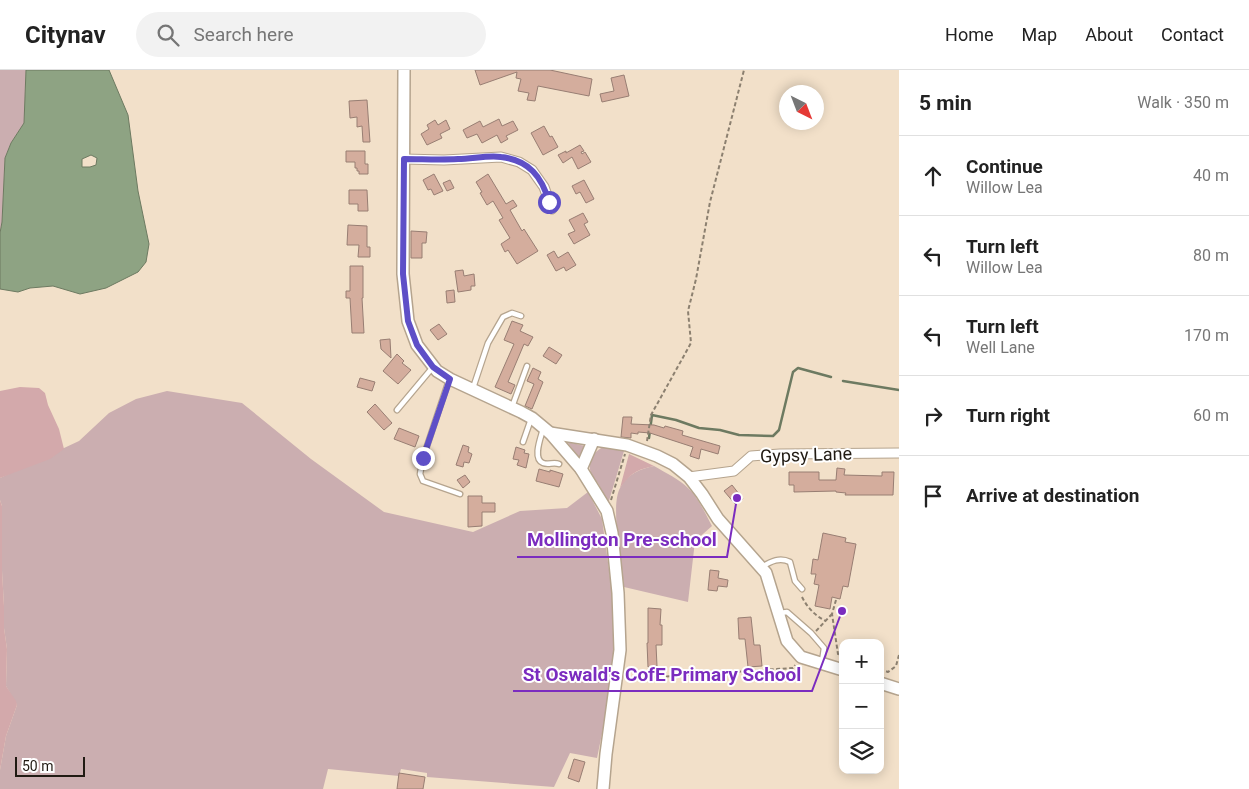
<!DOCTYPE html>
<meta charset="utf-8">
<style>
:root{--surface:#fff;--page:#f2f2f2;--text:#222;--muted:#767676;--line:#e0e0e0}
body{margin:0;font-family:Roboto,sans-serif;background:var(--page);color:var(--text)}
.controls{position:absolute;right:15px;bottom:15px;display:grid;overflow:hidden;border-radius:10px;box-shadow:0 2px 12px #0003}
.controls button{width:45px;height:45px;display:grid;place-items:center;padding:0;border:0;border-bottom:1px solid var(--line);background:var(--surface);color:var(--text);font:25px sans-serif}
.compass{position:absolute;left:779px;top:15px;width:45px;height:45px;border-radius:50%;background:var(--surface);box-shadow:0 2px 12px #0003;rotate:138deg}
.scale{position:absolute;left:15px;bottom:12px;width:70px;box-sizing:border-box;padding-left:5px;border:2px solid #211b13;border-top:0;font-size:14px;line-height:18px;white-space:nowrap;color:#211b13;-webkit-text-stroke:4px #fff;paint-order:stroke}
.stop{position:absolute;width:15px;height:15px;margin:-11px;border:4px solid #5e4fc7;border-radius:50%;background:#fff}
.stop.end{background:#5e4fc7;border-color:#fff;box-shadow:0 1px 5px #0008}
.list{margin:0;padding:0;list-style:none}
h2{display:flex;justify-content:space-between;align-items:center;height:65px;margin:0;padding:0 20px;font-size:21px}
h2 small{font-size:16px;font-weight:400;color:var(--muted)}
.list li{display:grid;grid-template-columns:32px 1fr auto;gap:15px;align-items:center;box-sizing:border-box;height:80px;padding:0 20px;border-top:1px solid var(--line)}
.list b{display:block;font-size:19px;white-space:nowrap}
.list p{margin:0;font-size:16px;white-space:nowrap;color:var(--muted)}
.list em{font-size:16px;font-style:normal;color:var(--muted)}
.icon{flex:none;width:28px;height:28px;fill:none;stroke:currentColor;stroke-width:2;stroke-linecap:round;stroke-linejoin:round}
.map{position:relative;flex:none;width:899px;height:719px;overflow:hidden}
header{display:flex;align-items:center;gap:30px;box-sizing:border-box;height:70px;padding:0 25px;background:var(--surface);border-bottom:1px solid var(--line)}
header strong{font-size:24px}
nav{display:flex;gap:28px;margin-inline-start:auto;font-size:18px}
.search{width:350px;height:45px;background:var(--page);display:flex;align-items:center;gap:12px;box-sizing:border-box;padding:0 18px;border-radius:28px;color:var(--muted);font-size:19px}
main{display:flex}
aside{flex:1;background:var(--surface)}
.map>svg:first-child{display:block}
</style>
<header>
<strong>Citynav</strong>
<div class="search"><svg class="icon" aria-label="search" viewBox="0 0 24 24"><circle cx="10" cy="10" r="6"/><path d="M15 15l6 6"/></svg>Search here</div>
<nav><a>Home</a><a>Map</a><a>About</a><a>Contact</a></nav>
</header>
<main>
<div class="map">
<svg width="899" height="719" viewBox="0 0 899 719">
<rect width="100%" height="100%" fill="#f2e0c9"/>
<g fill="#cbaeb0">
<polygon points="0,0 26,0 24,53 11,73 5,88 2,152 0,162"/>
<polygon points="167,321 242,333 311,389 384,442 473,462 520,441 567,438 588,422 602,449 615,543 612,615 597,688 570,683 554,717 427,707 427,703 401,699 399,706 328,699 323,719 0,719 0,700 6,666 17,635 6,616 7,579 4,558 4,536 2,501 2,436 0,430 0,408 79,371 109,343 136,329"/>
<polygon points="567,372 585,376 579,387"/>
<path d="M603 377 624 381 608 434C605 427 602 421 599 415 597 411 593 408 592 405 586 393 593 382 603 377Z"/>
<path d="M654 396C666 403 679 409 688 418 698 427 706 445 712 456L695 471 688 532 624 517C622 495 610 436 620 418 627 404 640 399 654 396Z"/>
</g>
<g fill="#d3a9ab">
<polygon points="20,317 39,318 45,323 48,335 59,359 64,379 50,389 0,408 0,321"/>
<path d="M629 384 654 396C636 400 631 403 620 418Z"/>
<polygon points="0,430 2,436 2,501 4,536 4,558 7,579 6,616 16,631 17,635 6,666 0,700"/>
</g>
<path fill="#8ea383" stroke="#6d7a61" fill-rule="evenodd" d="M26 0H109L128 45 138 121 149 174 146 192 138 202 106 218 80 224 53 216 30 218 18 222 0 219V163L2 152 5 88 11 73 24 53ZM91 85 97 88 96 95 90 97H82V89Z"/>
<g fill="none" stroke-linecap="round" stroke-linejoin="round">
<g stroke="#6d7a61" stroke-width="2.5">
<polyline points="843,311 899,320"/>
<polyline points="649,368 652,345 676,350 699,358 720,360 739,365 773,366 779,360 793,302 798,298 831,307"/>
</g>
</g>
<g fill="#d4ad9d" stroke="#987e73">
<polygon points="475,0 550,0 592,9 589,26 538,16 535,31 527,30 529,23 518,21 521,9 516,8 517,2 480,15"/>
<polygon points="624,5 629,26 602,32 600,24 614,21 611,8"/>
<polygon points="367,30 370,72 363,72 362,56 357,57 357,47 350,48 349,31"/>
<polygon points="499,49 502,56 513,51 518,60 506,66 508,69 501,73 497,65 482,73 477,64 467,68 463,60 480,51 483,57"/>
<polygon points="435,50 438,55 446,50 450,59 440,64 442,68 427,75 421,64 429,59 427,55"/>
<polygon points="544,56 550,67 552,66 558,77 543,85 531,63"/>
<polygon points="580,75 584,81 581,82 582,84 585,82 591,92 578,99 572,87 563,93 558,85 566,81 566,83"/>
<polygon points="346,81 365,81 365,94 368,94 368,104 359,104 359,101 357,101 357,98 355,98 355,92 346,92"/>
<polygon points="434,104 443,121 434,125 431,119 428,120 423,110"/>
<polygon points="488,104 506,134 513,130 517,136 510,140 522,161 524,159 538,181 517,194 508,180 505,182 501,174 510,168 499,150 503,148 493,131 487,135 480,123 482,122 476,112"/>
<polygon points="450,110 454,118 447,121 443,113"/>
<polygon points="584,110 594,129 586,133 580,122 576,124 572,116"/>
<polygon points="349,120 367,120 368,141 358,141 358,134 349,134"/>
<polygon points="583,143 588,152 584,154 590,165 574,174 568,164 575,161 569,150"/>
<polygon points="348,155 367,156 367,177 370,177 370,187 358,187 359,175 347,175"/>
<polygon points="411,161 427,162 426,173 422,173 422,188 411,188"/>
<polygon points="554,181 558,188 568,182 576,195 566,201 564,197 556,201 547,185"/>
<polygon points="350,196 363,196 363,228 362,228 364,263 352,263 350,228 346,228 346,221 350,221"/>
<polygon points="463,200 464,206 474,204 475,216 471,216 471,220 458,222 455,201"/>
<polygon points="454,220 455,232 447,233 446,221"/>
<polygon points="512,251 523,255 520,261 533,267 528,276 524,274 508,312 515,315 511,324 495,317 514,274 504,270"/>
<polygon points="439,254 447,264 438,270 430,260"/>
<polygon points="390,269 391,288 381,279 380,270"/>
<polygon points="549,277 562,285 556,294 543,286"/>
<polygon points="397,284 404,291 402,293 411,300 398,314 383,301"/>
<polygon points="533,298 541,302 538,309 543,312 532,339 525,336 534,314 527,311"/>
<polygon points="360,308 375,312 372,321 357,317"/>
<polygon points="375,334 392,353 384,360 367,342"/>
<polygon points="623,347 632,347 631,354 654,355 664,358 665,356 683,361 682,365 720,376 718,384 701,379 699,389 690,386 693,377 650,363 638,362 638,364 631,363 631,368 621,367"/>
<polygon points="399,358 419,366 415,377 394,369"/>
<polygon points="463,375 469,377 468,382 472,384 469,393 464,392 463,397 456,395"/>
<polygon points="516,377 525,380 524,383 529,384 526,398 517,395 519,390 513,389"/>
<polygon points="837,398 845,399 844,405 882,406 882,402 894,402 893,425 845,425 846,423 836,422 836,421 794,422 794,415 789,415 789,402 819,402 819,410 836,410"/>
<polygon points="539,399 550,402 550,400 563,404 559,417 536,411"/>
<polygon points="465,405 470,412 463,418 457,410"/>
<polygon points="732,415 743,429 735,434 724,421"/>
<polygon points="468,426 482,426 482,433 495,433 495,442 482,442 482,456 468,457"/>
<polygon points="823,463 846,468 845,472 856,474 848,517 843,516 840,529 832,527 830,539 815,536 819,515 814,514 816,504 811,504 813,489 818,490"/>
<polygon points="710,500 719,501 718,508 728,510 727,517 718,516 717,521 708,520"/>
<polygon points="648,538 661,539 660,555 662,555 662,575 656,575 657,596 648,597 647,573 648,573"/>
<polygon points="751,547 754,575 760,575 762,596 748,597 745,569 739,569 738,548"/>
<polygon points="574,689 585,692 579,712 568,708"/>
<polygon points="399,703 425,707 423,719 397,719"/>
</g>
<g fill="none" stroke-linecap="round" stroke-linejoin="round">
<defs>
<g id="lane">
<polyline points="449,310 423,388 420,404 423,411 460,424"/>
<polyline points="473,318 488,273 503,247 512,243 521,246"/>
<polyline points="512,337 527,296"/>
<polyline points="397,340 433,297"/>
<path d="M543 359C541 367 532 389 543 393 548 395 554 392 559 394"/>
<polyline points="523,372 531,349"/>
<path d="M762 497C771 491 780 487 790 492L795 511 802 519"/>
<polyline points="780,543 787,542 811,563 824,578 822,592"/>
</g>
<g id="street">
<polyline points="404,89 444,90 501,87 519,92 532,100 544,117 552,139"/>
<polyline points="689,407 734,401 751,386 780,384 899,383"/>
</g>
<g id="secondary">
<polyline points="404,0 403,204 408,251 417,275 437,301 450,309 521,342 532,348 550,363 581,399 607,441 612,463 618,523 620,580 606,684 603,719"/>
<polyline points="550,363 627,375 657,386 673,394 689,407 702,424 718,449 766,503 787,571 801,587 843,600"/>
<polyline points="581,399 594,369"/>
<polyline points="880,613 899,619"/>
</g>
</defs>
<use href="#lane" stroke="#b5a48e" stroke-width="7"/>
<use href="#street" stroke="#b5a48e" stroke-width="11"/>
<use href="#secondary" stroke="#b5a48e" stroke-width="14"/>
<g stroke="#8c8070" stroke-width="2" stroke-dasharray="4 2.5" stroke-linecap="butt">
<polyline points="647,371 651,345 691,273 688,241 696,209 710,132 744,0"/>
<polyline points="611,430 625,384"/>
<path d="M802 527C807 537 815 546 826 551"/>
<polyline points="836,530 832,544 838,584 843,585"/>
<polyline points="816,561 832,544"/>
<polyline points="880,599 888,602 896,596 899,585"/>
<polyline points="627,609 793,598 795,595"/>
</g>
<use href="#lane" stroke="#fff" stroke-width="4.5"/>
<use href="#street" stroke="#fff" stroke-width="9"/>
<use href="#secondary" stroke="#fff" stroke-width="11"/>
</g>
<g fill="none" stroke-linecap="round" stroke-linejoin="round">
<path stroke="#5e4fc7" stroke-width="6" d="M423 388 450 309 433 297 417 275 408 251 403 204 404 89C422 89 440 90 458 89 472 89 488 85 501 87 529 90 542 107 549 132"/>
</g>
<g text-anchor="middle" stroke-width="4" stroke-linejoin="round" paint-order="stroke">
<g font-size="18" fill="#211b13" stroke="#fff">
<text transform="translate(806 385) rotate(-2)" y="6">Gypsy Lane</text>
</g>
</g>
<path fill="none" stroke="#7b2cbf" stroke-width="2" d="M737 428L727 487H517M842 541L812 621H513"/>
<g fill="#7b2cbf" stroke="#fff" stroke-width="2">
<circle cx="737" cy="428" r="5"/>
<circle cx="842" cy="541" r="5"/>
</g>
<g font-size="19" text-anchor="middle" font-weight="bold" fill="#7b2cbf" stroke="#fff" stroke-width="4" stroke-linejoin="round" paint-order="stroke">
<text x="622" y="476">Mollington Pre-school</text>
<text x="662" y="611">St Oswald's CofE Primary School</text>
</g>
</svg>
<div class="controls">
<button>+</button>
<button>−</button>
<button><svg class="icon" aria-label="layers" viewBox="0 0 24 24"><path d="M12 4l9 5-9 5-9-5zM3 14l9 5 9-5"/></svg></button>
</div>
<svg class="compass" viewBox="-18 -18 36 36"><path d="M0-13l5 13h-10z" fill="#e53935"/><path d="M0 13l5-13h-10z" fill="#767676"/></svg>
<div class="scale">50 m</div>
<div class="stop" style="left:549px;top:132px"></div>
<div class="stop end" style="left:423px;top:388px"></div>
</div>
<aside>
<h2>5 min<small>Walk · 350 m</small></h2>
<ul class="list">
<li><svg class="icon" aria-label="ahead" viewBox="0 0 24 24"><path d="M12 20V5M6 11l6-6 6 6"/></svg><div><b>Continue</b><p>Willow Lea</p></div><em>40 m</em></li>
<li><svg class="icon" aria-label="left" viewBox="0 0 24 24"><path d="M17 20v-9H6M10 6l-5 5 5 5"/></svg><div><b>Turn left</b><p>Willow Lea</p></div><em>80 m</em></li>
<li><svg class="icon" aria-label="left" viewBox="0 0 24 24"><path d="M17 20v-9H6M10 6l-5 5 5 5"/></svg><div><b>Turn left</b><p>Well Lane</p></div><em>170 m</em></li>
<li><svg class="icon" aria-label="right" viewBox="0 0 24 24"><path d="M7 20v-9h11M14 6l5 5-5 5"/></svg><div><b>Turn right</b></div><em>60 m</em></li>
<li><svg class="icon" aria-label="arrive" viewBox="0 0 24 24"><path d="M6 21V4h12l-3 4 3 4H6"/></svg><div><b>Arrive at destination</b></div></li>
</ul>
</aside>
</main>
